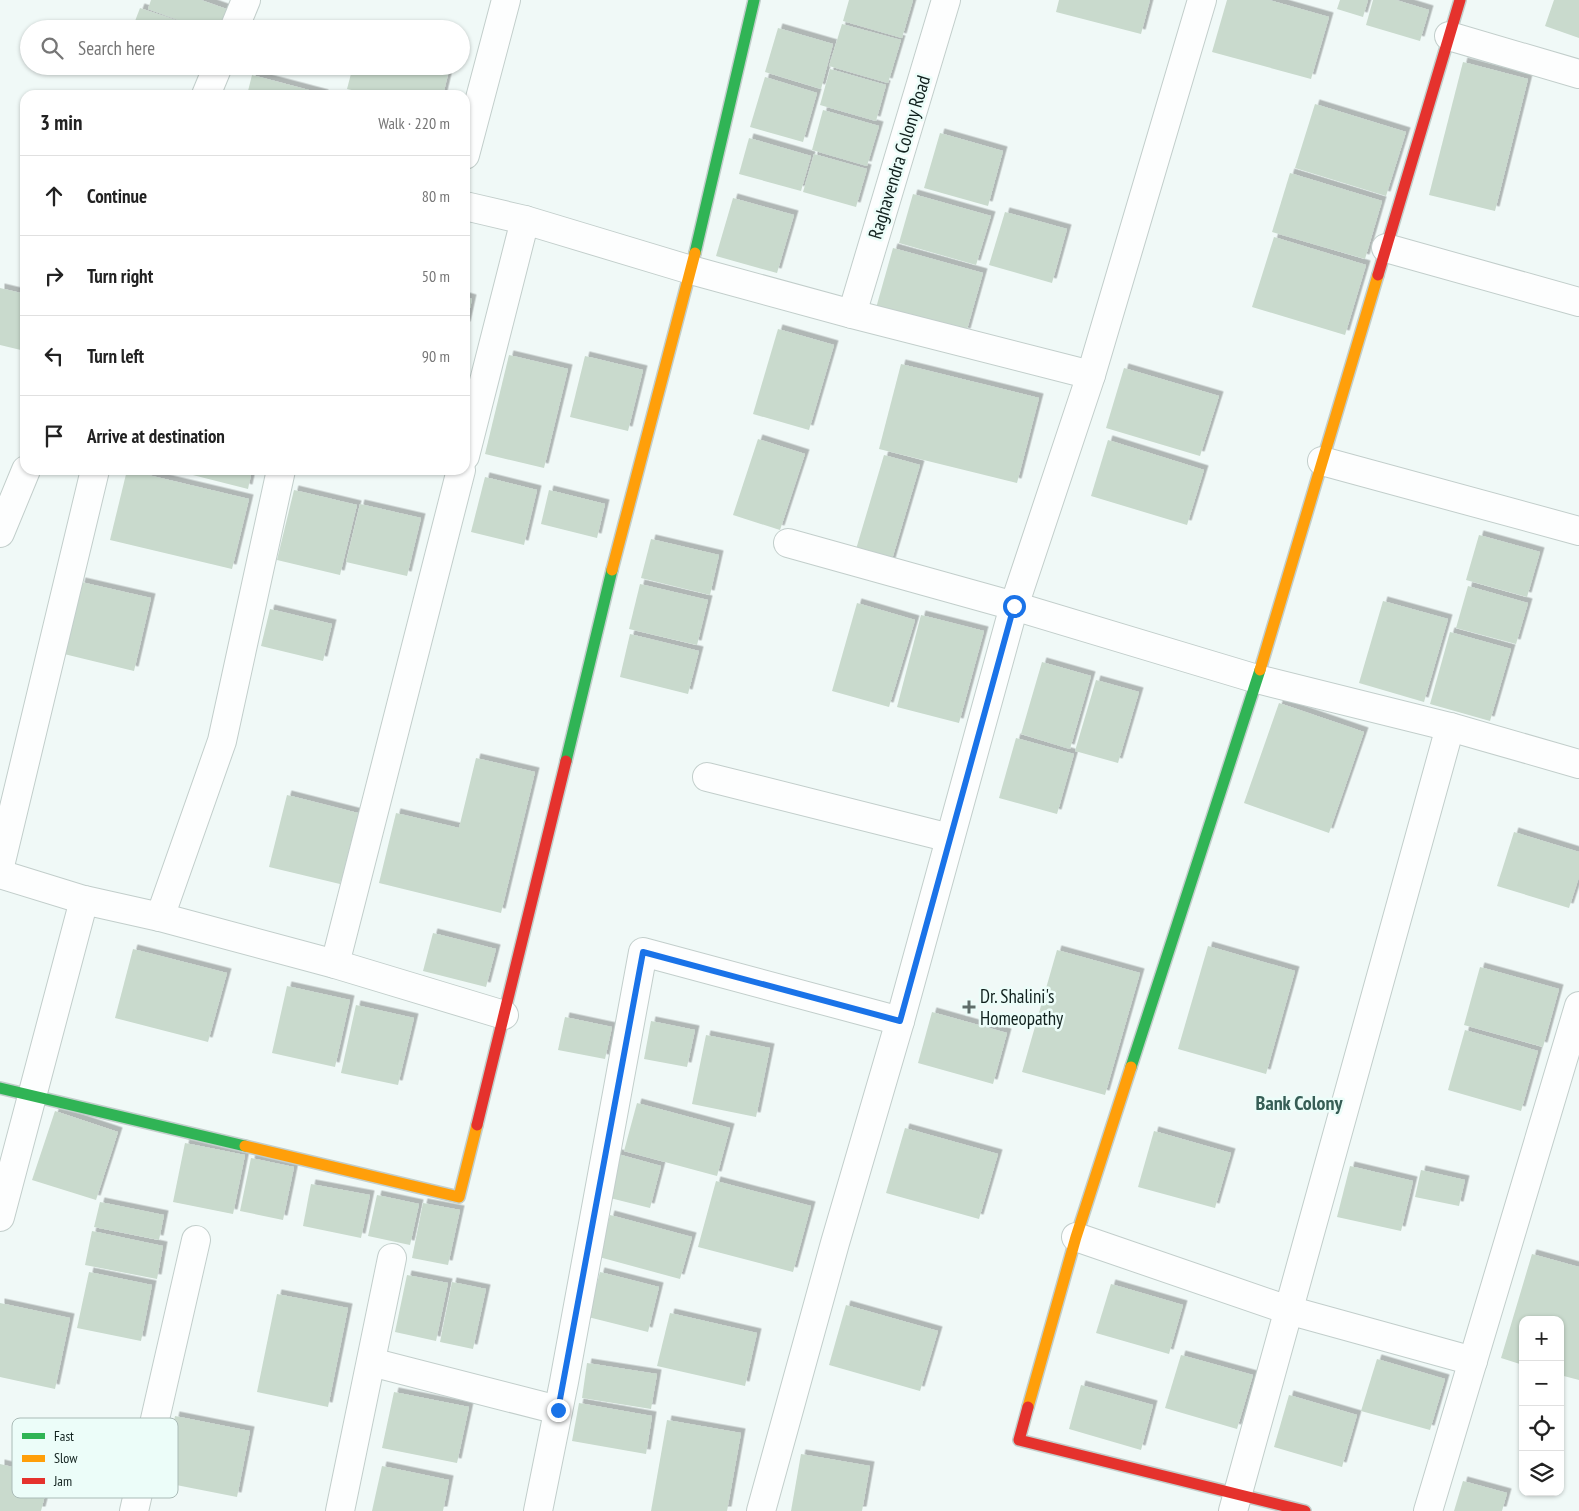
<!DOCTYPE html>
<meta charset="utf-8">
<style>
:root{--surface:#fff;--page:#f6f6f6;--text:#222;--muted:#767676;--line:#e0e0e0}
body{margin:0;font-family:"PT Sans Narrow",sans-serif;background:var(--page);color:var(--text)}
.controls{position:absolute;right:15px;bottom:15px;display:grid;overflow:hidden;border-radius:10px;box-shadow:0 1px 4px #0004}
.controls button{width:45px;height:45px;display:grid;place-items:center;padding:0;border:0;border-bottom:1px solid var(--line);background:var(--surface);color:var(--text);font:25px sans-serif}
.stop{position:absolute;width:15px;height:15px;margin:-11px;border:4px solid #1a73e8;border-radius:50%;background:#fff}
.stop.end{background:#1a73e8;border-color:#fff;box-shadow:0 1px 5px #0008}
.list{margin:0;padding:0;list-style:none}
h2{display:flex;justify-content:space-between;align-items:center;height:65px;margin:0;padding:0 20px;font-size:21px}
h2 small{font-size:16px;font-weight:400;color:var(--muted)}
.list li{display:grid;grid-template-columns:32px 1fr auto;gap:15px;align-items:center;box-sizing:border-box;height:80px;padding:0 20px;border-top:1px solid var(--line)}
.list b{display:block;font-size:19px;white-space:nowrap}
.list em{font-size:16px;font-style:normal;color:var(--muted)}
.icon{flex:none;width:28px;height:28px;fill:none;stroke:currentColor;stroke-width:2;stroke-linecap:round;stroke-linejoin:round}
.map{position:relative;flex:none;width:1579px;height:1511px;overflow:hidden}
.search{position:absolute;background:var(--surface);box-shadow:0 1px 4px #0004;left:20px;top:20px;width:450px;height:55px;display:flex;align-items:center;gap:12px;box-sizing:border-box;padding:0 18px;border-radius:28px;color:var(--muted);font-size:19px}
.panel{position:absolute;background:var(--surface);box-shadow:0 1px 4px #0004;left:20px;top:90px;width:450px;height:385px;border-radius:15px}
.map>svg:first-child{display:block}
</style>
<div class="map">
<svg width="1579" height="1511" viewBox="0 0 1579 1511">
<defs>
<filter id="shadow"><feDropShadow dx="4.5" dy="-4.5" stdDeviation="0" flood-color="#0004"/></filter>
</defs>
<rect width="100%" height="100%" fill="#f0f9f7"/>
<g fill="#c9dacd" filter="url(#shadow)">
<polygon points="151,0 201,0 238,13 233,29 203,29 148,9"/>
<polygon points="849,0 913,0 902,38 843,21"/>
<polygon points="1059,0 1150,0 1141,34 1056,12"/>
<polygon points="1227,0 1269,0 1329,17 1311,79 1212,52"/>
<polygon points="1340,0 1368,0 1363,17 1337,9"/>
<polygon points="1373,0 1396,0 1429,10 1420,41 1366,25"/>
<polygon points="1554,0 1579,0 1579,38 1545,26"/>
<polygon points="140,8 199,28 199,29 132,29"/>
<polygon points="842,24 901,40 888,83 829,66"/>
<polygon points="778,28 833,44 821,89 765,72"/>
<polygon points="1463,62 1528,79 1495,211 1429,195"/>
<polygon points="353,66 450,66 443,95 374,95 347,89"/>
<polygon points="830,69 886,85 876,121 820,105"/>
<polygon points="252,75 324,94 324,95 247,95"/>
<polygon points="765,77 817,93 803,142 750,127"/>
<polygon points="1315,104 1406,132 1386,196 1295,168"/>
<polygon points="823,110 879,126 867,166 812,150"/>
<polygon points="940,133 1003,151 988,206 924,188"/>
<polygon points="749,138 811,156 801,191 739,174"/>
<polygon points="814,154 867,169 856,207 803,192"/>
<polygon points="1290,173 1382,201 1365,259 1272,232"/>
<polygon points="913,194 991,216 976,265 899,243"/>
<polygon points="733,198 794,215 777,273 716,256"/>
<polygon points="1005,212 1067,229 1052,283 989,265"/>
<polygon points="1274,237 1366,265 1345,335 1252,307"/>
<polygon points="893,248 983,273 966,333 876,308"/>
<polygon points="0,288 25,294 25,351 0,345"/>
<polygon points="465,297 472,299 466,326 465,326"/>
<polygon points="778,329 834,345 809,430 753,414"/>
<polygon points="509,355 568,369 544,468 485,454"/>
<polygon points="585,356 643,370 628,431 570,417"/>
<polygon points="901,364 1039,398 1017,483 879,449"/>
<polygon points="1124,368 1219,396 1200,456 1106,428"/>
<polygon points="758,439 805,454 780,530 733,515"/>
<polygon points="1108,440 1204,470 1187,525 1091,496"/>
<polygon points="884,455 920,465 890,566 854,556"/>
<polygon points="127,470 249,499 232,569 110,540"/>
<polygon points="173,470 252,470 248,489"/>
<polygon points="485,477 537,490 524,545 471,532"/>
<polygon points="294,490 357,505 340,575 277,560"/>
<polygon points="549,490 605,504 597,538 541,524"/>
<polygon points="360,504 421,518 407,576 346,562"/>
<polygon points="1479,535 1540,552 1527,597 1466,580"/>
<polygon points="651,539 719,555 710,595 641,578"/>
<polygon points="81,582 151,598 134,671 64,654"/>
<polygon points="640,584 708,600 697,645 629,629"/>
<polygon points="1468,586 1528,603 1516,644 1456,628"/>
<polygon points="1383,601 1448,619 1424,702 1359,683"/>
<polygon points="857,603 915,620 889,707 832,691"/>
<polygon points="270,609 332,624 323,661 261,646"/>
<polygon points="921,615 984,631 959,723 897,707"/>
<polygon points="1450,632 1511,649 1490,721 1430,704"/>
<polygon points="630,634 699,651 688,694 620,677"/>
<polygon points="1042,662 1091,676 1070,749 1021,734"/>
<polygon points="1096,680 1139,692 1118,763 1075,751"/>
<polygon points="1279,703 1364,732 1329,833 1244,803"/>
<polygon points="1016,738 1074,754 1057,814 999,798"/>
<polygon points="476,758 535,772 501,913 379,883 396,813 459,828"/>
<polygon points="287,795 358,813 340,884 269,867"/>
<polygon points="1514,832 1579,852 1579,877 1569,908 1497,886"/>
<polygon points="433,933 496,949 486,987 423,971"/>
<polygon points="1208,946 1295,971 1266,1074 1178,1049"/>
<polygon points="133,949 227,973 208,1042 115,1018"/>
<polygon points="1057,950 1140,973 1105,1095 1022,1072"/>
<polygon points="1480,967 1559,989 1543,1047 1464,1025"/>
<polygon points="287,986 350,1000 335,1067 272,1053"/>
<polygon points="356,1005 414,1018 398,1085 341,1073"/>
<polygon points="932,1012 1007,1033 993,1084 918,1063"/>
<polygon points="565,1017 612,1027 605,1059 558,1050"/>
<polygon points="651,1021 695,1030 687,1067 644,1059"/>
<polygon points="1465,1030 1538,1051 1521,1111 1448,1090"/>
<polygon points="706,1035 770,1048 756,1117 692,1104"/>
<polygon points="637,1103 730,1128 717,1176 624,1151"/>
<polygon points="55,1111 118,1132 96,1200 32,1180"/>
<polygon points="905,1128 998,1154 979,1219 886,1193"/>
<polygon points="1154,1131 1231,1153 1215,1208 1138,1187"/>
<polygon points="185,1143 245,1155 233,1214 173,1202"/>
<polygon points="614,1153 661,1166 650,1208 602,1196"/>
<polygon points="251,1158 294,1167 283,1220 240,1211"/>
<polygon points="1350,1166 1413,1181 1401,1231 1337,1217"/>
<polygon points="1421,1170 1465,1180 1459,1206 1415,1197"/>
<polygon points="716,1181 811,1206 793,1272 698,1247"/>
<polygon points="311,1184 370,1195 361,1238 303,1226"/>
<polygon points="377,1195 419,1204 410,1245 368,1236"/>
<polygon points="100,1202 164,1215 159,1240 94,1227"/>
<polygon points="423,1203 460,1210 448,1265 412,1258"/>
<polygon points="610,1215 692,1237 680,1279 599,1257"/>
<polygon points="92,1231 163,1246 157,1279 85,1265"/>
<polygon points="1532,1254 1579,1267 1579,1380 1560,1375 1560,1320 1523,1320 1523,1365 1501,1358"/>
<polygon points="89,1272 152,1285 141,1341 77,1328"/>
<polygon points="600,1272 659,1287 648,1332 588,1317"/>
<polygon points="407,1275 448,1283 436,1341 395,1332"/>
<polygon points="452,1282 486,1289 473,1349 440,1342"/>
<polygon points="1111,1284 1183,1305 1169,1354 1096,1333"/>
<polygon points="277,1294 348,1308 328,1407 257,1392"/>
<polygon points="0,1303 70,1318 55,1389 0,1377"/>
<polygon points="846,1305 938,1331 920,1391 829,1365"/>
<polygon points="670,1313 757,1333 745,1386 657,1366"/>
<polygon points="1181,1355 1253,1375 1237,1429 1165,1408"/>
<polygon points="1377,1359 1445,1379 1430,1430 1361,1411"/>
<polygon points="587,1363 657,1374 651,1409 582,1398"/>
<polygon points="1081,1385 1153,1405 1141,1450 1069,1429"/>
<polygon points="394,1392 469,1407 457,1463 382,1448"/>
<polygon points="1289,1395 1357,1415 1342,1467 1274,1447"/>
<polygon points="579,1403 652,1416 646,1454 572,1441"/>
<polygon points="175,1416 250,1431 237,1497 161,1482"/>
<polygon points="667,1420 741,1433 727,1511 651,1511"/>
<polygon points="801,1454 870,1466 862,1511 791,1511"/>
<polygon points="0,1464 50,1476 41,1511 0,1511"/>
<polygon points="382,1466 449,1480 443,1511 372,1511"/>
<polygon points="1463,1481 1507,1493 1502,1511 1454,1511"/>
</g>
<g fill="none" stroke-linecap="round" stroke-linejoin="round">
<defs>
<g id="street">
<polyline points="234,29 246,0"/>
<polyline points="1449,36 1579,74"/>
<polyline points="206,95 218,66"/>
<polyline points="465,155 506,0"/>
<polyline points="465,206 525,220 691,270 852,314 1091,375"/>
<polyline points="1386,248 1579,302"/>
<polyline points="852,314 946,0"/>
<polyline points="465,456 525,220"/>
<polyline points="1322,461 1579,531"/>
<polyline points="0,533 26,470"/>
<polyline points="788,543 1014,606 1257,679 1450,727 1579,764"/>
<polyline points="707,777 950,838"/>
<polyline points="0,866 95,470"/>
<polyline points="0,874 84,900 160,917 335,964 504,1015"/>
<polyline points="160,917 222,741 281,470"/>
<polyline points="335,964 461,470"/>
<polyline points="0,1217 84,900"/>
<polyline points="1076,1237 1288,1310 1473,1361"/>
<polyline points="371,1362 558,1410"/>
<polyline points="134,1511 196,1240"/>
<polyline points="340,1511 392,1258"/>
<polyline points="538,1511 564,1382 643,952 900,1021"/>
<polyline points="761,1511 835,1243 900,1021 1014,606 1091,375 1202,0"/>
<polyline points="1233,1511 1450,727"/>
<polyline points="1428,1511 1579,1006"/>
</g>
<g id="fast">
<polyline points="695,253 754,0"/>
<polyline points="566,761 612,570"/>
<polyline points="1131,1067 1260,670"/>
<polyline points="0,1088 245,1146"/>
</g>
<g id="slow">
<polyline points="612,570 695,253"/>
<polyline points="1260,670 1378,275"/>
<polyline points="245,1146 459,1197 477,1125"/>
<polyline points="1028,1407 1076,1237 1131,1067"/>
</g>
<g id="jam">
<polyline points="1378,275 1460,0"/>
<polyline points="477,1125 566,761"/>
<polyline points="1028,1407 1019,1440 1305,1511"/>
</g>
</defs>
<use href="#street" stroke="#c2cecb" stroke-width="30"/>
<use href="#fast" stroke="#c2cecb" stroke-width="14"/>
<use href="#slow" stroke="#c2cecb" stroke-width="14"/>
<use href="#jam" stroke="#c2cecb" stroke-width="14"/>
<use href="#street" stroke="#fdfefe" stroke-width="28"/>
<use href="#fast" stroke="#30b455" stroke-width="11"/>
<use href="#slow" stroke="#ff9f0a" stroke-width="11"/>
<use href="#jam" stroke="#e5322d" stroke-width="11"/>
</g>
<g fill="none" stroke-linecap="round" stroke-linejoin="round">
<polyline stroke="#1a73e8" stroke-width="6" points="558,1410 643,952 900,1021 1014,606"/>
</g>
<path fill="#5f6d6a" stroke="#ecfdf9" stroke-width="2" d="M966.5 999.5h5v5h5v5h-5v5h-5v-5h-5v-5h5z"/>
<g text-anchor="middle" stroke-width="5" stroke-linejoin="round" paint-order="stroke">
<g font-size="19" fill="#11211e" stroke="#ecfdf9">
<text transform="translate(899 157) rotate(-73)" y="7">Raghavendra Colony Road</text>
</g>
<g font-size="19" fill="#11211e" stroke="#ecfdf9" text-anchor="start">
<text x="980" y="1003">Dr. Shalini's<tspan x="980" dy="22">Homeopathy</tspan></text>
</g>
<g font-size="20" font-weight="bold" fill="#365d55" stroke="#ecfdf9">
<text x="1299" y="1110">Bank Colony</text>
</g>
</g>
<rect x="12" y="1418" width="166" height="80" rx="8" fill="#ecfdf9" stroke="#aabbb7" stroke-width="1"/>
<rect x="22" y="1433" width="23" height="6" fill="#30b455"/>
<rect x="22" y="1455" width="23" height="7" fill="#ff9f0a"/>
<rect x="22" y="1478" width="23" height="6" fill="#e5322d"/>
<g font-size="14" fill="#11211e">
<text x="54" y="1441">Fast</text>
<text x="54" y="1463">Slow</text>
<text x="54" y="1486">Jam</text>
</g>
</svg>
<div class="controls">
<button>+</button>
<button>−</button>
<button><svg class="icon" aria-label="locate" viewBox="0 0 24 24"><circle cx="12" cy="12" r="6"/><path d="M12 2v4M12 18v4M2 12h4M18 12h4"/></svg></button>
<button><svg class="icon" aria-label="layers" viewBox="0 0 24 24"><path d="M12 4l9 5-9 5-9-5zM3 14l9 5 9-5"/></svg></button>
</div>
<div class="stop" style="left:1014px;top:606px"></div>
<div class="stop end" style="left:558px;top:1410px"></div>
<div class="search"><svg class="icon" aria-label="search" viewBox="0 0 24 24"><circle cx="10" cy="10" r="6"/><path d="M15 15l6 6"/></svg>Search here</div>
<section class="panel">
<h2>3 min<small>Walk · 220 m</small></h2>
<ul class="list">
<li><svg class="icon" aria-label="ahead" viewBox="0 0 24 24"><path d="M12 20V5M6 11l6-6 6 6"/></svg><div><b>Continue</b></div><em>80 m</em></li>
<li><svg class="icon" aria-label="right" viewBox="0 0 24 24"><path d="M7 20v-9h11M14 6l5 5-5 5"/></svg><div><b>Turn right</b></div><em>50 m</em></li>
<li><svg class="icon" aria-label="left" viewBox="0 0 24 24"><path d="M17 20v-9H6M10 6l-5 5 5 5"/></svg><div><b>Turn left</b></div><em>90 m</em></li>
<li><svg class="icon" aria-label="arrive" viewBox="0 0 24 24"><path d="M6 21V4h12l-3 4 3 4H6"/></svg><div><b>Arrive at destination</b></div></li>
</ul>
</section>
</div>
